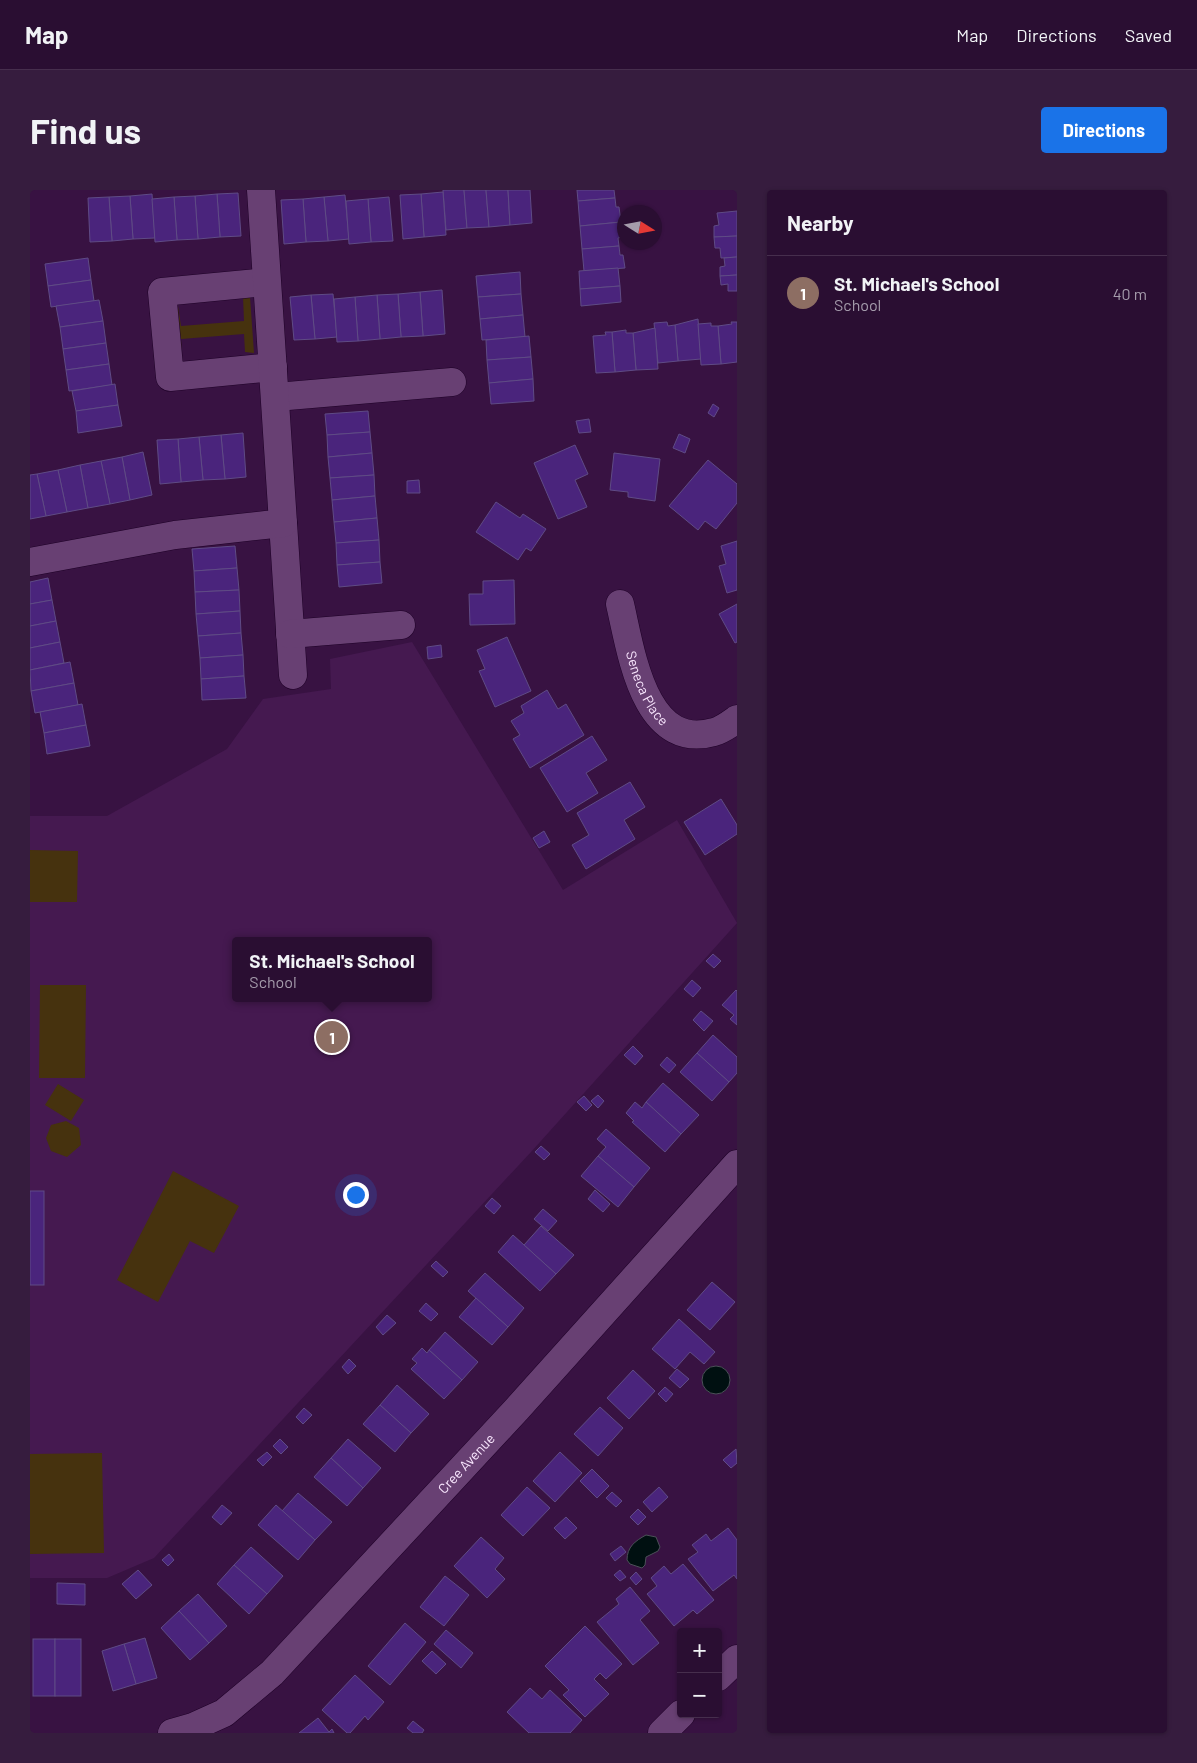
<!DOCTYPE html>
<meta charset="utf-8">
<style>
:root{--surface:#2a0e32;--page:#361c3e;--text:#f1f3f6;--muted:#a59cac;--line:#462e4d;--accent:#1a73e8}
body{margin:0;font-family:Barlow,sans-serif;background:var(--page);color:var(--text)}
.controls{position:absolute;right:15px;bottom:15px;display:grid;overflow:hidden;border-radius:5px;box-shadow:0 1px 4px #0004}
.controls button{width:45px;height:45px;display:grid;place-items:center;padding:0;border:0;border-bottom:1px solid var(--line);background:var(--surface);color:var(--text);font:25px sans-serif}
.compass{position:absolute;left:587px;top:15px;width:45px;height:45px;border-radius:50%;background:var(--surface);box-shadow:0 1px 4px #0004;rotate:101deg}
.you{position:absolute;left:325px;top:1004px;width:18px;height:18px;margin:-12px;border:4px solid #fff;border-radius:50%;background:#1a73e8;box-shadow:0 0 0 8px #1a73e833}
.badge{display:grid;place-items:center;width:32px;height:32px;border-radius:50%;background:var(--accent);color:#fff;font-size:16px;font-weight:700}
.pin{position:absolute;translate:-50% -50%;border:2px solid #fff;box-shadow:0 1px 5px #0006}
.popup{position:absolute;left:202px;top:747px;width:200px;height:65px;box-sizing:border-box;display:grid;place-content:center;border-radius:5px;background:var(--surface);filter:drop-shadow(0 1px 4px #0005);font-size:16px;white-space:nowrap;color:var(--muted)}
.popup b{font-size:19px;color:var(--text)}
.popup::after{content:'';position:absolute;left:50%;top:100%;margin-left:-10px;border:10px solid transparent;border-top-color:var(--surface)}
.list{margin:0;padding:0;list-style:none}
h2{display:flex;justify-content:space-between;align-items:center;height:65px;margin:0;padding:0 20px;font-size:21px}
h2 small{font-size:16px;font-weight:400;color:var(--muted)}
.list li{display:grid;grid-template-columns:32px 1fr auto;gap:15px;align-items:center;box-sizing:border-box;height:75px;padding:0 20px;border-top:1px solid var(--line)}
.list b{display:block;font-size:19px;white-space:nowrap}
.list p{margin:0;font-size:16px;white-space:nowrap;color:var(--muted)}
.list em{font-size:16px;font-style:normal;color:var(--muted)}
.map{position:relative;flex:none;width:707px;height:1543px;overflow:hidden;border-radius:5px}
header{display:flex;align-items:center;gap:30px;box-sizing:border-box;height:70px;padding:0 25px;background:var(--surface);border-bottom:1px solid var(--line)}
header strong{font-size:24px}
nav{display:flex;gap:28px;margin-inline-start:auto;font-size:18px}
.intro{display:flex;align-items:center;justify-content:space-between;box-sizing:border-box;height:120px;padding:0 30px}
h1{margin:0;font-size:35px}
.button{padding:12px 22px;border-radius:5px;background:var(--accent);color:#fff;font-size:18px;font-weight:700}
main{display:flex;gap:30px;padding:0 30px}
aside{flex:1;background:var(--surface);border-radius:5px;box-shadow:0 1px 4px #0004}
.map>svg:first-child{display:block}
</style>
<header>
<strong>Map</strong>
<nav><a>Map</a><a>Directions</a><a>Saved</a></nav>
</header>
<div class="intro"><h1>Find us</h1><a class="button">Directions</a></div>
<main>
<div class="map">
<svg width="707" height="1543" viewBox="0 0 707 1543">
<rect width="100%" height="100%" fill="#381242"/>
<path fill="#451950" fill-rule="evenodd" d="M382 452 533 700 647 630 707 733 501 962 124 1368 77 1388H0V626H77L197 559 233 509 301 499 300 469ZM206 751H398V808H206Z"/>
<g fill="#46320e">
<polygon points="213,107 220,107 224,163 215,162 214,144 151,149 152,165 143,167 139,117 148,116 151,136 214,131"/>
<polygon points="0,660 48,661 47,712 0,712"/>
<polygon points="10,795 56,795 55,888 9,888"/>
<polygon points="28,894 54,910 41,931 15,915"/>
<polygon points="36,931 49,938 51,955 37,967 21,961 16,948 21,935"/>
<polygon points="143,981 209,1016 184,1063 160,1051 128,1112 87,1090"/>
<polygon points="72,1263 74,1363 0,1364 0,1264"/>
</g>
<g fill="#001011" stroke="#4b5058">
<circle cx="686" cy="1190" r="14"/>
<path d="M616 1345 626 1347 630 1357 628 1361 616 1367 615 1375 612 1378 600 1374 597 1370C597 1357 605 1351 616 1345Z"/>
</g>
<g fill="#4a247c" stroke="#5f4b85">
<polygon points="413,0 434,0 437,38 416,40"/>
<polygon points="434,0 456,0 459,37 437,38"/>
<polygon points="456,0 478,0 480,35 459,37"/>
<polygon points="478,0 500,0 502,33 480,35"/>
<polygon points="547,0 584,0 585,8 548,11"/>
<polygon points="413,2 416,45 394,47 391,4"/>
<polygon points="208,3 211,46 190,47 187,4"/>
<polygon points="122,4 125,48 103,49 100,6"/>
<polygon points="187,4 190,47 168,49 165,6"/>
<polygon points="391,4 394,47 373,49 370,5"/>
<polygon points="315,5 319,49 298,51 294,7"/>
<polygon points="100,6 103,49 82,51 79,7"/>
<polygon points="165,6 168,49 147,50 144,7"/>
<polygon points="79,7 82,51 60,52 58,8"/>
<polygon points="144,7 147,50 125,52 122,9"/>
<polygon points="294,7 298,51 276,52 273,9"/>
<polygon points="359,7 363,51 341,52 338,9"/>
<polygon points="585,8 586,17 589,17 591,32 550,36 548,11"/>
<polygon points="273,9 276,52 254,54 251,10"/>
<polygon points="338,9 341,52 319,54 316,11"/>
<polygon points="707,21 707,46 684,47 684,36 689,35 687,23"/>
<polygon points="591,32 592,47 588,48 589,56 552,59 550,36"/>
<polygon points="707,46 707,67 691,68 690,58 685,58 684,47"/>
<polygon points="589,56 590,65 593,65 595,78 554,81 552,59"/>
<polygon points="707,67 707,85 690,86 690,77 695,76 694,68"/>
<polygon points="58,68 61,90 18,96 15,74"/>
<polygon points="588,78 590,96 550,99 549,81"/>
<polygon points="490,82 491,104 448,107 446,86"/>
<polygon points="707,85 707,101 698,101 698,94 691,95 690,86"/>
<polygon points="61,90 64,111 21,117 18,96"/>
<polygon points="590,96 591,112 551,116 550,99"/>
<polygon points="412,100 415,144 393,146 390,102"/>
<polygon points="390,102 393,146 371,147 368,104"/>
<polygon points="303,104 307,147 285,149 281,105"/>
<polygon points="368,104 371,147 350,149 347,105"/>
<polygon points="491,104 493,125 450,129 448,107"/>
<polygon points="281,105 285,149 264,150 260,107"/>
<polygon points="347,105 350,149 328,151 325,107"/>
<polygon points="325,107 328,151 307,152 304,109"/>
<polygon points="69,110 73,131 30,137 26,116"/>
<polygon points="493,125 495,147 452,150 450,129"/>
<polygon points="668,129 671,169 648,171 645,135"/>
<polygon points="73,131 76,153 33,159 30,137"/>
<polygon points="637,132 638,136 645,135 648,171 628,173 624,133"/>
<polygon points="701,132 707,132 707,172 691,174 688,136 702,134"/>
<polygon points="681,133 681,136 688,136 691,174 671,175 668,134"/>
<polygon points="625,138 628,179 606,180 603,143"/>
<polygon points="596,140 596,143 603,143 606,180 585,182 582,142"/>
<polygon points="575,142 582,142 585,182 566,183 563,146 576,145"/>
<polygon points="499,146 501,167 457,170 456,150"/>
<polygon points="76,153 79,174 36,180 33,159"/>
<polygon points="501,167 503,189 459,193 457,170"/>
<polygon points="79,174 82,195 39,201 36,180"/>
<polygon points="503,189 504,211 461,214 459,193"/>
<polygon points="85,194 88,215 46,221 42,201"/>
<polygon points="683,214 689,218 684,227 678,223"/>
<polygon points="88,215 92,236 48,243 46,221"/>
<polygon points="338,221 340,242 297,245 295,224"/>
<polygon points="559,229 561,242 549,243 546,231"/>
<polygon points="340,242 342,263 298,267 297,245"/>
<polygon points="213,243 216,287 195,289 191,245"/>
<polygon points="649,244 660,249 655,263 643,258"/>
<polygon points="191,245 195,289 173,290 169,247"/>
<polygon points="169,247 173,290 151,292 148,249"/>
<polygon points="148,249 151,292 130,294 127,250"/>
<polygon points="545,255 558,284 545,290 557,317 528,329 504,273"/>
<polygon points="113,262 122,305 100,310 92,267"/>
<polygon points="342,263 344,285 300,288 298,267"/>
<polygon points="584,263 630,269 625,311 598,307 598,302 580,300"/>
<polygon points="92,267 100,310 80,314 71,271"/>
<polygon points="678,270 707,294 707,313 686,339 675,331 668,340 639,316"/>
<polygon points="71,271 80,314 58,318 50,275"/>
<polygon points="50,275 58,318 37,322 28,280"/>
<polygon points="28,280 37,322 16,326 7,284"/>
<polygon points="7,284 16,326 0,329 0,285"/>
<polygon points="344,285 345,306 302,310 300,288"/>
<polygon points="389,290 390,303 377,303 377,291"/>
<polygon points="345,306 347,328 304,332 302,310"/>
<polygon points="466,312 490,328 493,324 516,339 501,361 496,358 488,370 446,342"/>
<polygon points="347,328 349,350 306,353 304,332"/>
<polygon points="349,350 350,372 307,375 306,353"/>
<polygon points="707,351 707,400 697,403 689,376 696,374 691,356"/>
<polygon points="205,356 207,378 164,381 162,359"/>
<polygon points="350,372 352,393 309,397 307,375"/>
<polygon points="207,378 209,400 165,402 164,381"/>
<polygon points="18,388 22,410 0,414 0,392"/>
<polygon points="484,390 485,434 440,435 439,404 453,404 453,391"/>
<polygon points="209,400 210,421 166,424 165,402"/>
<polygon points="22,410 26,431 0,436 0,414"/>
<polygon points="707,414 707,452 705,453 689,424"/>
<polygon points="210,421 211,443 168,446 166,424"/>
<polygon points="26,431 30,452 0,458 0,436"/>
<polygon points="211,443 213,465 170,468 168,446"/>
<polygon points="477,447 501,501 465,517 449,481 455,479 447,460"/>
<polygon points="30,452 34,473 0,480 0,458"/>
<polygon points="411,455 412,467 398,469 397,457"/>
<polygon points="213,465 214,486 171,489 170,468"/>
<polygon points="40,472 44,493 1,501 0,480"/>
<polygon points="214,486 216,508 172,510 171,489"/>
<polygon points="44,493 48,515 5,523 1,501"/>
<polygon points="517,500 528,519 536,514 554,545 500,578 483,549 490,545 481,531 494,523 491,516"/>
<polygon points="52,514 56,535 14,543 10,522"/>
<polygon points="56,535 60,556 17,564 14,543"/>
<polygon points="562,546 577,570 556,583 568,603 537,622 510,578"/>
<polygon points="600,592 615,617 594,630 605,649 556,679 542,655 559,645 547,623"/>
<polygon points="691,609 707,635 707,644 675,665 654,632"/>
<polygon points="514,641 520,652 509,658 503,648"/>
<polygon points="683,764 691,771 684,778 676,771"/>
<polygon points="662,790 671,798 663,807 654,799"/>
<polygon points="706,800 707,801 707,835 700,829 704,825 692,815"/>
<polygon points="671,821 683,831 674,841 663,830"/>
<polygon points="683,845 707,867 707,883 699,892 667,863"/>
<polygon points="603,856 613,866 605,875 594,865"/>
<polygon points="667,863 699,892 682,911 650,882"/>
<polygon points="637,867 646,875 639,883 630,875"/>
<polygon points="633,893 669,925 651,944 616,912"/>
<polygon points="568,905 574,911 568,918 561,911"/>
<polygon points="554,906 562,915 556,921 547,912"/>
<polygon points="605,912 612,918 616,912 651,944 635,962 602,932 604,931 596,923"/>
<polygon points="576,939 620,978 604,997 568,966 576,957 567,949"/>
<polygon points="511,956 520,964 514,970 505,962"/>
<polygon points="568,966 604,997 588,1017 551,986"/>
<polygon points="565,1000 580,1014 573,1022 558,1009"/>
<rect x="0" y="1001" width="14" height="94"/>
<polygon points="462,1008 471,1016 464,1024 455,1016"/>
<polygon points="513,1019 527,1031 518,1041 504,1029"/>
<polygon points="511,1036 544,1065 526,1084 494,1055"/>
<polygon points="483,1045 526,1084 510,1101 468,1062"/>
<polygon points="406,1071 418,1082 413,1087 401,1076"/>
<polygon points="455,1083 494,1118 478,1137 438,1101"/>
<polygon points="682,1092 705,1112 680,1140 657,1120"/>
<polygon points="446,1108 478,1137 462,1155 429,1127"/>
<polygon points="396,1113 408,1124 401,1131 389,1121"/>
<polygon points="357,1125 366,1133 353,1145 346,1137"/>
<polygon points="649,1129 685,1162 674,1174 660,1162 645,1179 622,1159"/>
<polygon points="415,1142 448,1172 432,1190 399,1160"/>
<polygon points="392,1158 397,1163 399,1160 432,1190 414,1209 381,1179 387,1173 382,1169"/>
<polygon points="319,1169 326,1176 318,1184 312,1177"/>
<polygon points="647,1179 659,1189 650,1198 639,1188"/>
<polygon points="603,1180 625,1201 599,1229 577,1208"/>
<polygon points="367,1195 399,1224 381,1243 350,1215"/>
<polygon points="635,1197 643,1204 636,1212 628,1204"/>
<polygon points="350,1215 381,1243 365,1262 333,1234"/>
<polygon points="570,1217 593,1238 568,1266 544,1244"/>
<polygon points="274,1218 282,1225 273,1234 266,1227"/>
<polygon points="250,1249 258,1257 251,1264 243,1256"/>
<polygon points="318,1249 351,1278 333,1298 301,1268"/>
<polygon points="706,1259 707,1273 701,1278 693,1270"/>
<polygon points="237,1262 242,1267 233,1276 227,1270"/>
<polygon points="530,1262 552,1283 525,1312 503,1291"/>
<polygon points="301,1268 333,1298 317,1316 284,1287"/>
<polygon points="562,1279 579,1296 567,1308 550,1291"/>
<polygon points="497,1297 520,1318 493,1346 471,1325"/>
<polygon points="629,1297 638,1307 622,1322 613,1312"/>
<polygon points="582,1302 592,1311 586,1317 576,1308"/>
<polygon points="268,1303 302,1332 285,1350 252,1321"/>
<polygon points="192,1315 202,1323 191,1335 182,1327"/>
<polygon points="246,1315 285,1350 268,1370 228,1335"/>
<polygon points="608,1319 616,1327 608,1335 600,1327"/>
<polygon points="536,1327 547,1338 535,1349 524,1338"/>
<polygon points="698,1338 707,1350 707,1389 704,1385 683,1401 658,1369 668,1362 662,1355 676,1344 681,1351"/>
<polygon points="451,1347 474,1368 465,1379 475,1389 457,1408 424,1376"/>
<polygon points="591,1356 596,1362 585,1371 580,1364"/>
<polygon points="221,1357 253,1386 237,1404 204,1375"/>
<polygon points="139,1364 144,1370 138,1376 132,1370"/>
<polygon points="653,1374 684,1410 667,1424 663,1420 644,1436 617,1404 627,1396 621,1388 634,1376 641,1384"/>
<polygon points="204,1375 237,1404 219,1424 187,1394"/>
<polygon points="108,1380 122,1395 106,1409 92,1394"/>
<polygon points="590,1380 596,1387 590,1391 584,1385"/>
<polygon points="606,1382 612,1389 606,1395 600,1388"/>
<polygon points="415,1386 439,1405 414,1436 390,1417"/>
<polygon points="27,1393 55,1394 55,1415 27,1414"/>
<polygon points="600,1397 620,1421 610,1430 629,1453 603,1475 567,1432 589,1414 586,1409"/>
<polygon points="168,1404 197,1436 179,1453 149,1421"/>
<polygon points="149,1421 179,1453 160,1470 131,1438"/>
<polygon points="375,1433 396,1452 360,1495 338,1476"/>
<polygon points="555,1436 592,1474 576,1489 570,1483 564,1489 579,1504 555,1527 533,1505 539,1500 515,1476"/>
<polygon points="416,1440 443,1463 431,1478 404,1454"/>
<polygon points="115,1448 127,1488 106,1494 94,1454"/>
<rect x="3" y="1449" width="22" height="57"/>
<rect x="25" y="1449" width="26" height="57"/>
<polygon points="94,1454 106,1494 83,1501 72,1461"/>
<polygon points="402,1461 416,1474 406,1484 392,1471"/>
<polygon points="325,1485 354,1512 338,1530 335,1526 320,1543 317,1543 292,1520"/>
<polygon points="500,1498 512,1509 520,1500 552,1530 540,1543 499,1543 477,1522"/>
<polygon points="288,1528 299,1542 302,1539 304,1543 269,1543"/>
<polygon points="383,1531 394,1540 392,1543 383,1543 377,1538"/>
</g>
<g fill="none" stroke-linecap="round" stroke-linejoin="round">
<defs>
<g id="minor">
<polyline points="236,92 132,102 140,187 243,177"/>
<polyline points="246,207 422,192"/>
<polyline points="253,333 263,485"/>
<polyline points="0,372 145,345 253,333 231,0"/>
<path id="s1" d="M590 414C601 461 614 562 684 542 692 540 700 534 707 529"/>
<polyline points="260,444 371,435"/>
<polyline points="688,1487 707,1469"/>
<path id="s2" d="M142 1543 163 1537 194 1523 242 1483 487 1219 707 974"/>
<polyline points="632,1543 651,1524"/>
</g>
</defs>
<use href="#minor" stroke="#1e0027" stroke-width="29"/>
<use href="#minor" stroke="#684073" stroke-width="28"/>
</g>
<g text-anchor="middle" stroke-width="4.5" stroke-linejoin="round" paint-order="stroke">
<g font-size="14" fill="#f9e6fe" stroke="#2e0737">
<text dy="5" stroke="none"><textPath href="#s1" startOffset="89">Seneca Place</textPath></text>
<text dy="5" stroke="none"><textPath href="#s2" startOffset="404">Cree Avenue</textPath></text>
</g>
</g>
</svg>
<div class="controls">
<button>+</button>
<button>−</button>
</div>
<svg class="compass" viewBox="-18 -18 36 36"><path d="M0-13l5 13h-10z" fill="#e53935"/><path d="M0 13l5-13h-10z" fill="#a59cac"/></svg>
<div class="you"></div>
<div class="pin badge" style="left:302px;top:847px;background:#8d6e63">1</div>
<div class="popup"><b>St. Michael's School</b>School</div>
</div>
<aside>
<h2>Nearby<small></small></h2>
<ul class="list">
<li><span class="badge" style="background:#8d6e63">1</span><div><b>St. Michael's School</b><p>School</p></div><em>40 m</em></li>
</ul>
</aside>
</main>
